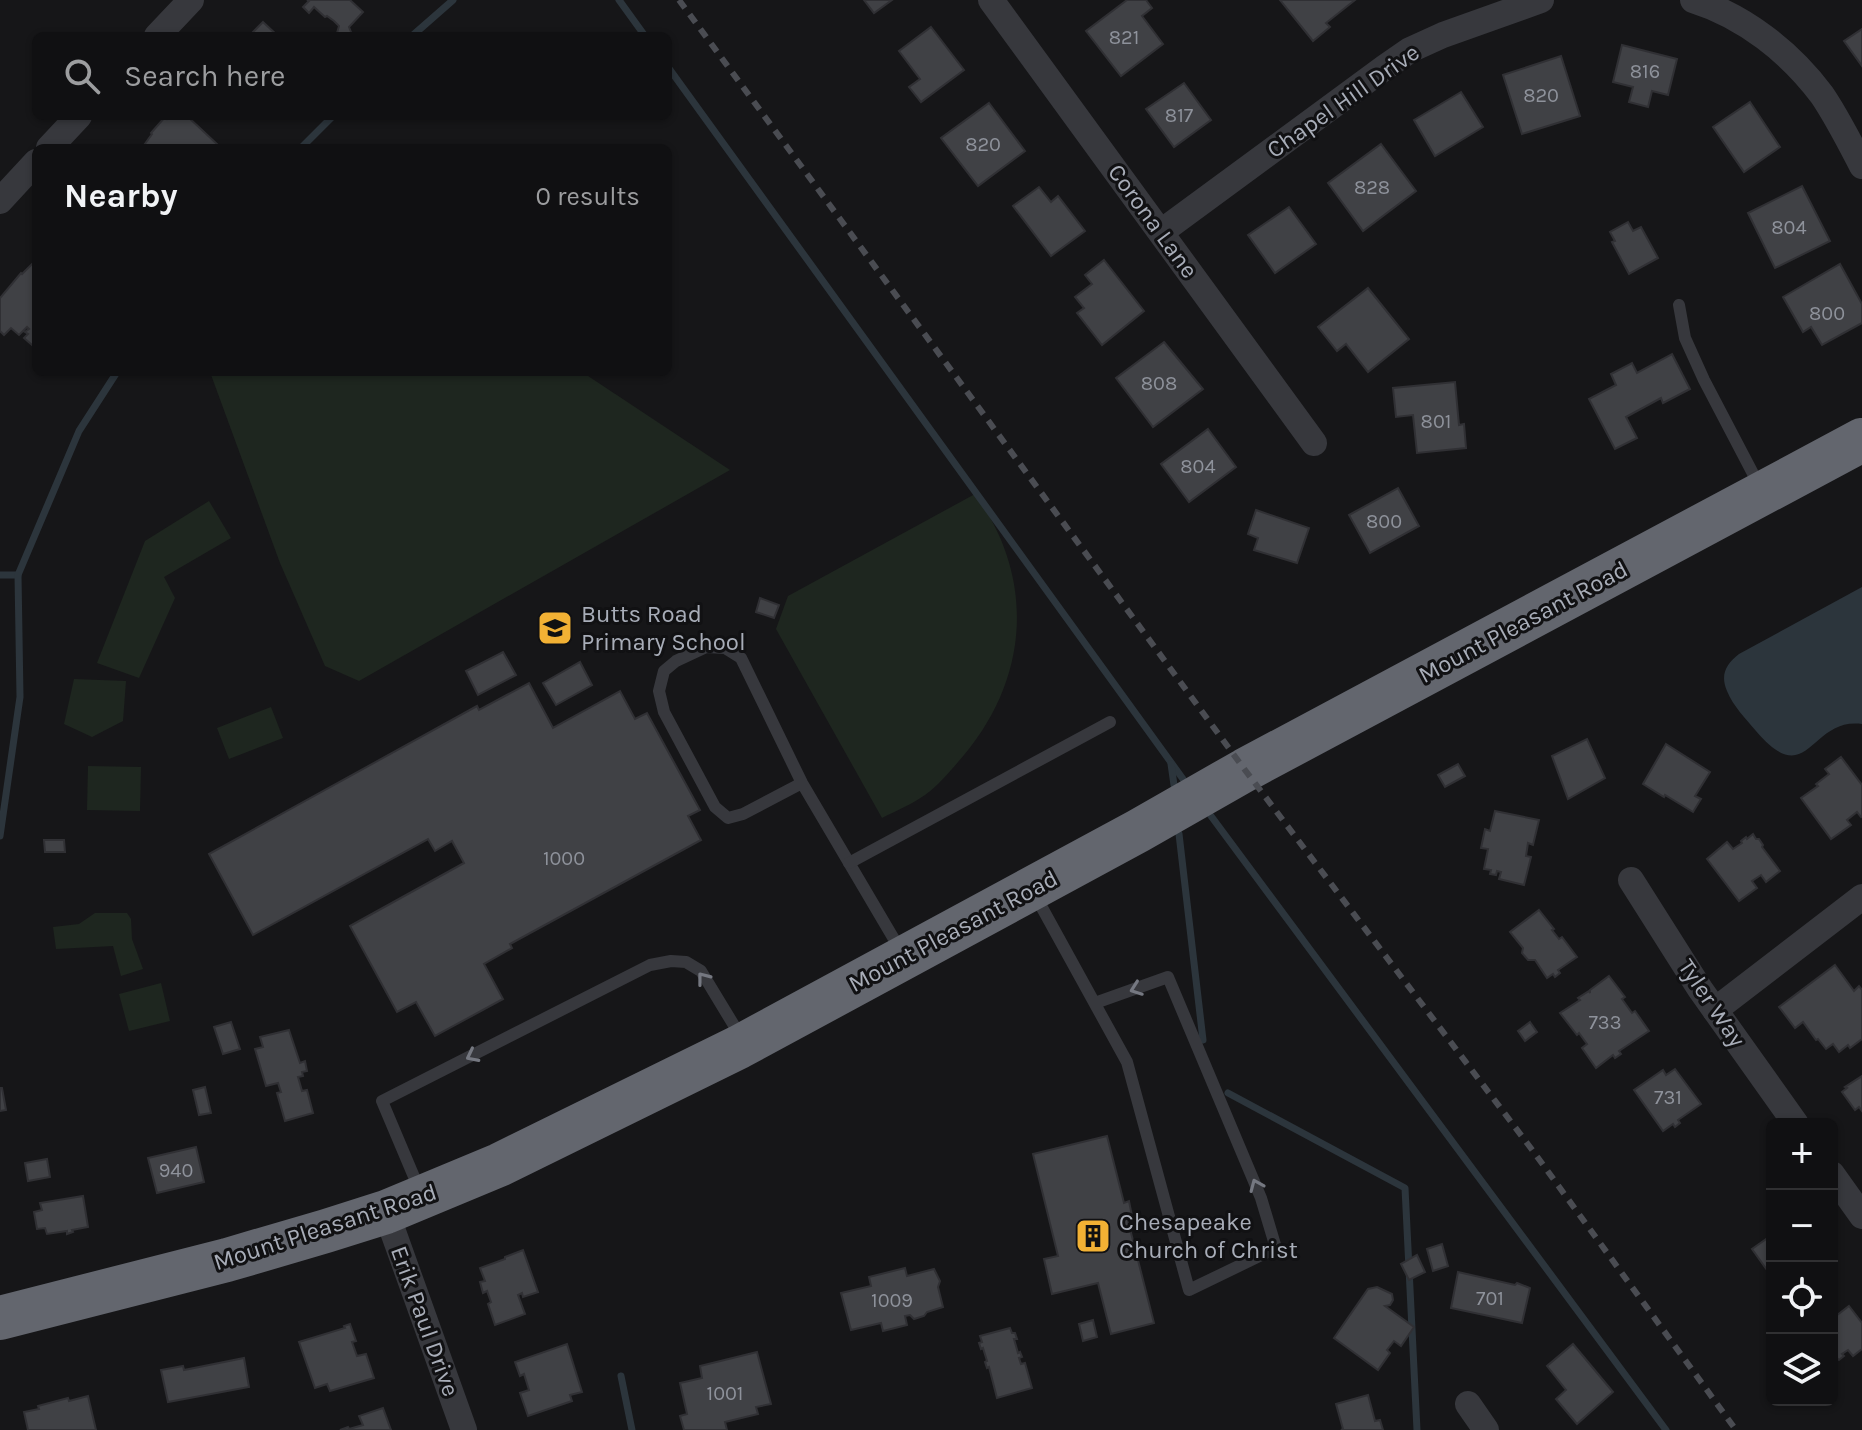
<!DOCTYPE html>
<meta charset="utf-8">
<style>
:root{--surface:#101012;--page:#1e1e20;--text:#f1f3f6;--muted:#9c9d9f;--line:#303032}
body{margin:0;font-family:Karla,sans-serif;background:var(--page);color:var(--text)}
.controls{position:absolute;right:24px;bottom:24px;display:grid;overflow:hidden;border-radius:12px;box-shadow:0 2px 6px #0004}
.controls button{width:72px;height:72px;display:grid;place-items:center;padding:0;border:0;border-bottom:2px solid var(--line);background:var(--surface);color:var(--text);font:40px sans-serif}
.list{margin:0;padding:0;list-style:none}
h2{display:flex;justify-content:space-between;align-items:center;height:104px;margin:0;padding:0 32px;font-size:34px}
h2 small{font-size:26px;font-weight:400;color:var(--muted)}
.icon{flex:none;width:44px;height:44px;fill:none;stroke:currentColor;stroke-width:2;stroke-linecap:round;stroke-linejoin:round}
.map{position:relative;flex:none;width:1862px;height:1430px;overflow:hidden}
.search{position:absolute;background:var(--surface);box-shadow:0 2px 6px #0004;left:32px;top:32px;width:640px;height:88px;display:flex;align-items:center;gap:20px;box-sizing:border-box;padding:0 28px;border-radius:12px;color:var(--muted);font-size:30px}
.panel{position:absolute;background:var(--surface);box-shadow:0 2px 6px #0004;left:32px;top:144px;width:640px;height:232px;border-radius:12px}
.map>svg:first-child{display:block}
</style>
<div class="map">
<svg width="1862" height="1430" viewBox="0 0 1862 1430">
<rect width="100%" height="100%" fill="#161618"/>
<g fill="#1e261f">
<polygon points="210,372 582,372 730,470 359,681 325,666 280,563"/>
<path d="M975 494C1035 577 1030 676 964 755 952 769 940 784 925 795 912 804 896 811 882 818L776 629 788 596Z"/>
<polygon points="209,501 231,538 164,577 175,598 139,678 97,663 145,541"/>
<polygon points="74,679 126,681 123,721 92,737 64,724"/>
<polygon points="271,707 283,738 229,759 217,728"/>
<polygon points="88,766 141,767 140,811 87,810"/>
<polygon points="95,913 127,913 131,919 132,939 143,969 121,976 113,946 56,949 53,927 79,924"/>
<polygon points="161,983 170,1021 129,1031 119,994"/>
</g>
<path fill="#2c353c" d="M1862 587V724C1809 717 1809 793 1756 731 1746 719 1733 706 1727 691 1720 675 1726 664 1739 654Z"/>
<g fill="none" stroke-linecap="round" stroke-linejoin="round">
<g stroke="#2c353c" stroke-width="7">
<polyline points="619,0 645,36"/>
<polyline points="412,36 453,0"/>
<polyline points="668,67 1183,779"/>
<polyline points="301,148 333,116"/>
<polyline points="0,575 18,575"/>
<polyline points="1171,764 1174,785"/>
<polyline points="1211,816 1666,1430"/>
<polyline points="1179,834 1203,1040"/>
<polyline points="0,836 20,697 18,575 79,431 117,372"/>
<polyline points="1228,1093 1405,1188 1417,1430"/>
<polyline points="621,1376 632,1430"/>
</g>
</g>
<g fill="#404145" stroke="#303034" stroke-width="2">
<polygon points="307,0 350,0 363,12 349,27 351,32 348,36 340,36 337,33 339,26 334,21 327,16 325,17 314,7 309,13 303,7 309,1"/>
<polygon points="864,0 892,0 874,13"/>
<polygon points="1127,0 1146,0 1152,8 1142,16 1163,44 1121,76 1086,31"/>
<polygon points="1280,0 1355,0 1326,23 1330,27 1313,41"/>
<polygon points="263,22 278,36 249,36"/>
<polygon points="931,27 964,70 921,102 909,87 920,79 899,51"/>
<polygon points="1862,29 1862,66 1844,41"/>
<polygon points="1622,45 1677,59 1668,95 1652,91 1648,107 1629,102 1633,87 1613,82"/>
<polygon points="1561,56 1580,116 1522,134 1503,75"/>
<polygon points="1184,83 1211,120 1174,147 1146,109"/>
<polygon points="1461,92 1483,127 1435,156 1414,120"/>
<polygon points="1750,102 1780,147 1744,172 1713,127"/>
<polygon points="989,103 1025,151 978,186 941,138"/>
<polygon points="170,116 187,116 218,145 215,148 142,148 152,134 151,133 165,117 167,119"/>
<polygon points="1381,144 1416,191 1363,231 1328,183"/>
<polygon points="1802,186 1830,241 1775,268 1748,213"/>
<polygon points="1039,187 1051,202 1058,196 1085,231 1051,256 1013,206"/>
<polygon points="1289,207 1316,244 1275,273 1248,235"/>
<polygon points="1628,222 1633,231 1641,227 1658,258 1629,274 1612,242 1615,241 1610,232"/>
<polygon points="1104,260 1144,311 1102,345 1077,313 1084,308 1075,297 1092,284 1085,275"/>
<polygon points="34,262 36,265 36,343 34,342 32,345 24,338 28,334 25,332 29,329 27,327 19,335 11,328 4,335 0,331 0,298 21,273 22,274"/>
<polygon points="1840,264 1862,304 1862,323 1822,345 1811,327 1803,332 1783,297"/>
<polygon points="1368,288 1409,339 1368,372 1346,344 1337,351 1318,327"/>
<polygon points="1164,342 1203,389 1153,427 1116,378"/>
<polygon points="1672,354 1690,389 1663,403 1661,398 1626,417 1637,438 1615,449 1589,399 1616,385 1611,374 1632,363 1637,373"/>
<polygon points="1455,382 1459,425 1464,424 1466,448 1417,453 1413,415 1396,417 1393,388"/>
<polygon points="1208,429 1236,467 1189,502 1161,464"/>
<polygon points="1398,488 1419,526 1370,553 1349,515"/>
<polygon points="1256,510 1309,528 1297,563 1254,550 1258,538 1248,534"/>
<polygon points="760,598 779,605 774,618 756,612"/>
<polygon points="503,652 516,675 478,695 466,671"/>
<polygon points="580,662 592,685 556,705 543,683"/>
<polygon points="529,683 553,728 620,691 635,719 647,713 700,810 688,816 701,840 510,944 512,948 484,964 503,999 435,1036 416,1002 397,1012 350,926 464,863 452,841 435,851 428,839 253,935 209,854 477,706 479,710"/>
<polygon points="1587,739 1605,778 1568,799 1552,756"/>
<polygon points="1666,744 1710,772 1695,796 1701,799 1693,812 1665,795 1664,797 1643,784"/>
<polygon points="1841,757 1862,785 1862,816 1861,817 1857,812 1847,820 1851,825 1831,839 1801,798 1818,786 1816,784 1829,774 1825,769"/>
<polygon points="1458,764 1465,776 1445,787 1438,775"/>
<polygon points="1495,811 1539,820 1533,845 1528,843 1526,856 1531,857 1524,885 1499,879 1501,872 1497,871 1496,875 1490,874 1491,870 1484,869 1488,849 1481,848 1485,829 1490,831"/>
<polygon points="1753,834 1756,839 1759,839 1763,845 1762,847 1780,871 1766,882 1761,875 1752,881 1757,888 1739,901 1707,859 1727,842 1733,849 1742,843 1741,841 1746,837 1747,839"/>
<polygon points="44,840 64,840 65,852 45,852"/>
<polygon points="1539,910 1554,929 1552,930 1559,939 1562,937 1577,957 1558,970 1560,973 1555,977 1553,974 1547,978 1535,960 1528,960 1522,953 1523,948 1510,932"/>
<polygon points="1835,965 1854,991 1859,986 1862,990 1862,1039 1850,1048 1848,1045 1839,1052 1833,1044 1826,1049 1818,1039 1816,1040 1803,1022 1795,1028 1779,1007"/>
<polygon points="1609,976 1625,997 1622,999 1632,1013 1635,1011 1649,1031 1619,1051 1621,1054 1615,1058 1613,1055 1596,1068 1582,1048 1587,1044 1579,1033 1577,1035 1560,1013 1580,1000 1578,998 1589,991 1590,993 1590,990"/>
<polygon points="231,1022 240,1049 223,1054 214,1027"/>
<polygon points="1530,1022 1537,1032 1525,1041 1518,1031"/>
<polygon points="289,1030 300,1063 305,1061 307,1071 302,1072 303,1076 298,1077 302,1091 307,1090 313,1113 285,1121 277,1093 281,1092 278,1083 266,1086 255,1049 263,1047 260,1037"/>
<polygon points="1675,1069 1701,1104 1678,1120 1680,1123 1675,1127 1673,1124 1663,1131 1634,1090 1663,1070 1666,1075"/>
<polygon points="1862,1076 1862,1111 1859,1107 1855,1110 1842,1092 1847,1088 1845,1087"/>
<polygon points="205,1087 211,1113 199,1115 193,1090"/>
<polygon points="0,1088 2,1088 6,1110 0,1111"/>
<polygon points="1107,1136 1124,1203 1129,1201 1132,1216 1127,1217 1154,1323 1111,1334 1098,1283 1052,1294 1044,1259 1058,1256 1033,1154"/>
<polygon points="196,1147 204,1182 157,1193 148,1158"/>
<polygon points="47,1159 50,1177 28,1181 25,1163"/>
<polygon points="83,1196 88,1227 72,1230 73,1232 67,1234 67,1231 47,1234 45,1228 37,1229 34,1212 42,1210 40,1203"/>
<polygon points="1772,1235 1772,1277 1752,1249"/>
<polygon points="1442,1244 1448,1266 1433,1271 1427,1249"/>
<polygon points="523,1250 538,1292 523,1297 522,1293 518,1295 525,1314 495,1325 488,1304 491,1302 487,1291 483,1293 480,1282 485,1281 480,1268 505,1259 505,1257"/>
<polygon points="1417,1255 1425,1272 1409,1280 1401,1264"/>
<polygon points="905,1268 907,1276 934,1269 940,1281 938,1287 943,1307 927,1312 924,1316 914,1319 910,1315 905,1316 907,1325 883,1331 881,1323 851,1330 841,1293 871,1286 869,1277"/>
<polygon points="1458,1272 1515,1285 1517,1283 1530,1288 1522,1323 1451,1308"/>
<polygon points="1377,1287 1392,1294 1393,1300 1390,1305 1385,1306 1414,1327 1401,1346 1394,1341 1387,1350 1390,1353 1378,1370 1334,1338 1368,1289"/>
<polygon points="1849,1306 1862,1323 1862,1349 1853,1356 1848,1350 1842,1354 1844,1356 1839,1360 1837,1358 1832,1362 1832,1319"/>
<polygon points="1093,1320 1097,1337 1083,1341 1079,1324"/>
<polygon points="350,1324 356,1341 352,1342 357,1356 366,1354 374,1378 330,1391 327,1384 315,1388 299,1342 345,1328 344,1326"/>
<polygon points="1010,1328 1012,1333 1015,1333 1017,1339 1014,1339 1018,1353 1020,1352 1022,1357 1019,1358 1021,1364 1025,1363 1032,1388 997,1398 989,1367 987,1368 985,1362 987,1361 983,1348 981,1349 979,1343 982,1342 980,1336"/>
<polygon points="567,1344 582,1392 570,1395 572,1401 528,1416 520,1393 529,1390 524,1374 520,1376 515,1362"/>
<polygon points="1573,1344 1613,1392 1577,1424 1556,1399 1566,1390 1547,1366"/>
<polygon points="757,1352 771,1404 756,1407 758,1414 725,1422 727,1430 684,1430 680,1416 687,1414 680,1383 702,1378 700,1366"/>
<polygon points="244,1358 249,1387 168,1402 161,1370 183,1366 184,1370"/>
<polygon points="1368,1395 1375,1421 1380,1420 1383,1430 1341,1430 1343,1429 1336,1404"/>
<polygon points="88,1396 96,1430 28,1430 24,1412 39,1409 38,1406 68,1398 69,1401"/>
<polygon points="383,1408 391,1430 340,1430 348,1427 349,1429 363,1425 359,1416"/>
</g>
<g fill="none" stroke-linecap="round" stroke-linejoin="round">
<g stroke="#37383d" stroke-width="12">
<polyline points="1679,305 1685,338 1704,380 1760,487"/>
<polyline points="802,783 743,814 728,818 715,807 664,712 659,691 664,671 676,661 706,647 725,648 741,658 802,783 901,951"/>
<polyline points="849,863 1110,722"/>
<polyline points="1035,895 1127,1062 1189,1290 1276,1248 1261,1198 1168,977 1095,1003"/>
<polyline points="420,1191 382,1101 650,965 671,961 686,962 701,971 741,1037"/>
</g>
<g stroke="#37383d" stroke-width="26">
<polyline points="991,0 1314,443"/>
<path d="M1693 0C1744 16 1790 52 1822 95 1837 117 1850 143 1862 166"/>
<polyline points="157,36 191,0"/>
<polyline points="49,148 79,116"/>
<polyline points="0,201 36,162"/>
<polyline points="1161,232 1384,68 1410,50 1443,35 1541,0"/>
<polyline points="1631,880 1700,989 1796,1124"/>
<polyline points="1715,1010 1862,897"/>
<polyline points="1832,1174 1862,1216"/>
<polyline points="386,1212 464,1430"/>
<polyline points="1468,1404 1486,1430"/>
</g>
<polyline stroke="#63666e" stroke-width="44" points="0,1318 227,1260 326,1231 386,1212 499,1165 739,1047 1138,831 1245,770 1862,440"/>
<polyline stroke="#4a4c52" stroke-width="6" stroke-dasharray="10 8" stroke-linecap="butt" points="679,0 1245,770 1533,1151 1736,1430"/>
</g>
<defs><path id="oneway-chevron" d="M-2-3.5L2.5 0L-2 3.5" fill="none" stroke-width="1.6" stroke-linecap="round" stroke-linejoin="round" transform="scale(2)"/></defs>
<g stroke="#757881">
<use href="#oneway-chevron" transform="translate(703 978) rotate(-128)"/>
<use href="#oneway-chevron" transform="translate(1136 989) rotate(160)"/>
<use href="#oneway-chevron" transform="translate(472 1056) rotate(153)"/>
<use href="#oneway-chevron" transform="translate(1256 1185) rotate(-113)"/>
</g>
<defs>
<symbol id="school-square" viewBox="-11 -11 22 22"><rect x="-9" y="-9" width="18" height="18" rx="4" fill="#f2b134" stroke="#111113"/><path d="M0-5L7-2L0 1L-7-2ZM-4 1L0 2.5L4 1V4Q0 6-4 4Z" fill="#111"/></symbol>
<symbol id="building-square" viewBox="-11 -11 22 22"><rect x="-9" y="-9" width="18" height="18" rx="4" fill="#f2b134" stroke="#111113"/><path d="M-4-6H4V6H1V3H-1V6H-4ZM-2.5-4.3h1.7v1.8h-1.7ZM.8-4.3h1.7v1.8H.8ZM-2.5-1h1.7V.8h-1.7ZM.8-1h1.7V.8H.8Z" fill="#111"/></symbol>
</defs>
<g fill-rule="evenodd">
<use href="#school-square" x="535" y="608" width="40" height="40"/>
<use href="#building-square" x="1073" y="1216" width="40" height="40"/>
</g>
<g text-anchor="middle" stroke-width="6" stroke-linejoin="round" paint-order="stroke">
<g font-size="20" fill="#8e929b">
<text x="1124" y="44">821</text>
<text x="1645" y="78">816</text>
<text x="1541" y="102">820</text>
<text x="1179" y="122">817</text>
<text x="983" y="151">820</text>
<text x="1372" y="194">828</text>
<text x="1789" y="234">804</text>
<text x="1827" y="320">800</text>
<text x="1159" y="390">808</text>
<text x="1436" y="428">801</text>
<text x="1198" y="473">804</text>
<text x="1384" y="528">800</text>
<text x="564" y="865">1000</text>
<text x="1605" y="1029">733</text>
<text x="1668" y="1104">731</text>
<text x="176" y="1177">940</text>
<text x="1490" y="1305">701</text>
<text x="892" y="1307">1009</text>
<text x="725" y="1400">1001</text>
</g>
<g font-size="24" fill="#a8adb8" stroke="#111113">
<text transform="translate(1343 101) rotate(-35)" y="8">Chapel Hill Drive</text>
<text transform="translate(1153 221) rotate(54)" y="8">Corona Lane</text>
<text transform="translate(1523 622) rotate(-28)" y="8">Mount Pleasant Road</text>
<text transform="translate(953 931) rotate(-28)" y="8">Mount Pleasant Road</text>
<text transform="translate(1712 1003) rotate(56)" y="8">Tyler Way</text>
<text transform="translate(325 1227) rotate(-18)" y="8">Mount Pleasant Road</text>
<text transform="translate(425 1321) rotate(70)" y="8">Erik Paul Drive</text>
</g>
<g font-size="24" fill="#a8adb8" stroke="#111113" text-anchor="start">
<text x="581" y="622">Butts Road<tspan x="581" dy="28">Primary School</tspan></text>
<text x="1119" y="1230">Chesapeake<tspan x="1119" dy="28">Church of Christ</tspan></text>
</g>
</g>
</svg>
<div class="controls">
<button>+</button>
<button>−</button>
<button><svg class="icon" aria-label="locate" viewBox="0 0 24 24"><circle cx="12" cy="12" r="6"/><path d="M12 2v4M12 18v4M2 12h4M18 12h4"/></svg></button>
<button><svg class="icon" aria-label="layers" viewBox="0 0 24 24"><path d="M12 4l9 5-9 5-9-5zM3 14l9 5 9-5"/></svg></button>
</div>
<div class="search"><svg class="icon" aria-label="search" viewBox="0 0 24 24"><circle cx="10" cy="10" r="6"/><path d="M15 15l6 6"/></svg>Search here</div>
<section class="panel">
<h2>Nearby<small>0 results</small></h2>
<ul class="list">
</ul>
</section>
</div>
